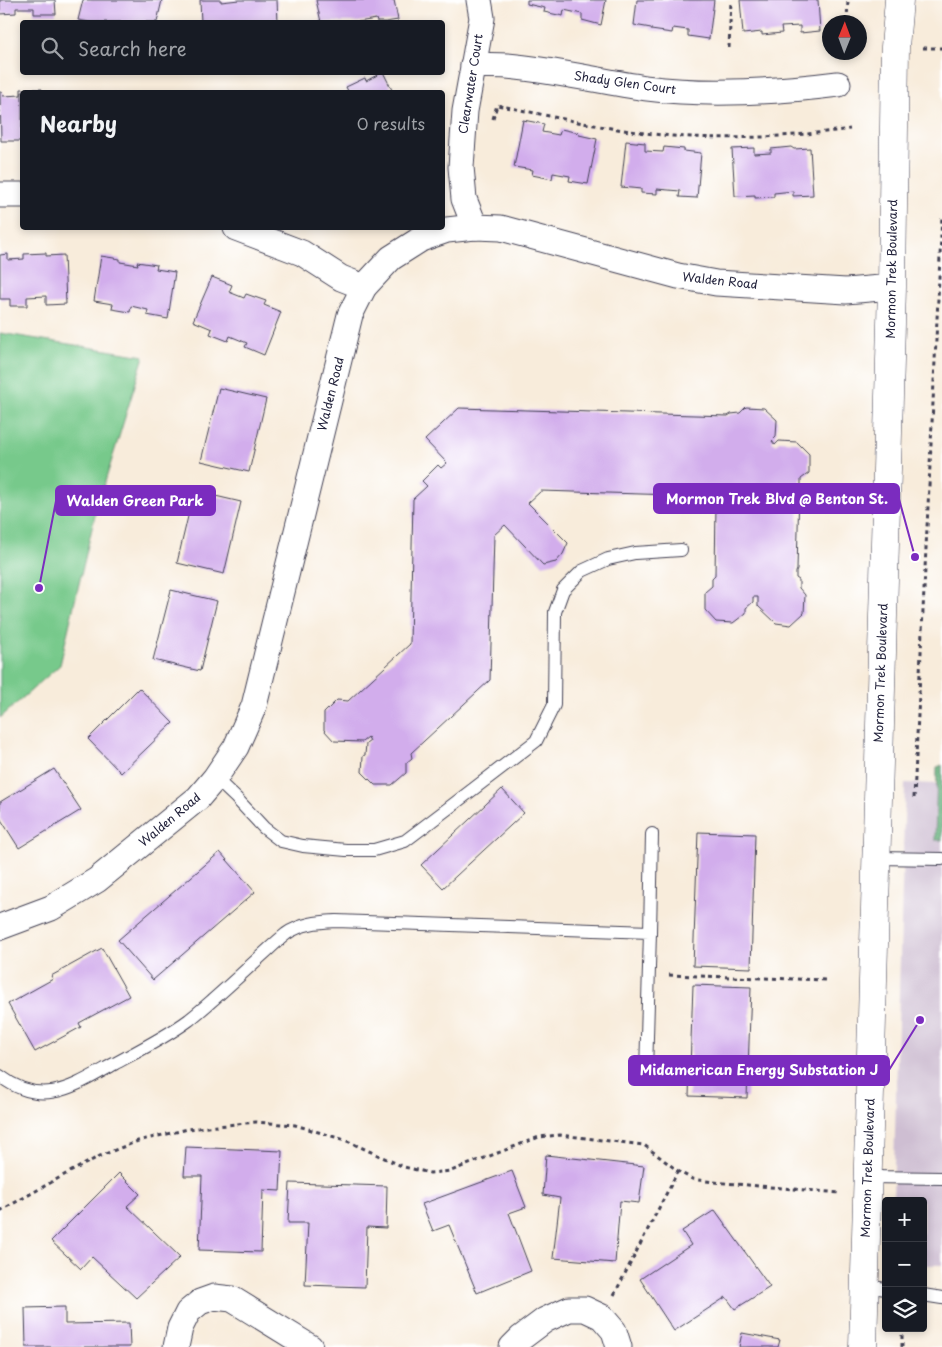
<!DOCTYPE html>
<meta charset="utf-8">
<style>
:root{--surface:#171b24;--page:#242831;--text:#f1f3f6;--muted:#9ea1a6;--line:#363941}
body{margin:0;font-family:"Playpen Sans",sans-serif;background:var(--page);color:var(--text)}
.controls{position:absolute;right:15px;bottom:15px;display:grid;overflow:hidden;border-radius:5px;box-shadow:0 2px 8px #0003}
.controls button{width:45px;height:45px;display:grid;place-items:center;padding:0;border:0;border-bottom:1px solid var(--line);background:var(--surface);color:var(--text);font:25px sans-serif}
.compass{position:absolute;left:822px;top:15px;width:45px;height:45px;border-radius:50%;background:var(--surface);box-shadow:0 2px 8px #0003;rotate:1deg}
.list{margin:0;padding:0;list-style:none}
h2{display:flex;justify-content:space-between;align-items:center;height:65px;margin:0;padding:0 20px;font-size:21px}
h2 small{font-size:16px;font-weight:400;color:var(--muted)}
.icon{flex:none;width:28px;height:28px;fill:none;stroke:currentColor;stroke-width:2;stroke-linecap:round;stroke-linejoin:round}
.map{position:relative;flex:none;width:942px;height:1347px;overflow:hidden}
.search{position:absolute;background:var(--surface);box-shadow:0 2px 8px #0003;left:20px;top:20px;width:425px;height:55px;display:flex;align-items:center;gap:12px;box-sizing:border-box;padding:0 18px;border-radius:5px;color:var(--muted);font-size:19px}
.panel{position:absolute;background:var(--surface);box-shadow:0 2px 8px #0003;left:20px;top:90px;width:425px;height:140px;border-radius:5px}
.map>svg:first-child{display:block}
</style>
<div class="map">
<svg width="942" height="1347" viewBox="0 0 942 1347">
<rect width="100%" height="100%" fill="#fff"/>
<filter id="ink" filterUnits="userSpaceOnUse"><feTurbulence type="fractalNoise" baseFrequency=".02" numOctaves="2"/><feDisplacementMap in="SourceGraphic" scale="10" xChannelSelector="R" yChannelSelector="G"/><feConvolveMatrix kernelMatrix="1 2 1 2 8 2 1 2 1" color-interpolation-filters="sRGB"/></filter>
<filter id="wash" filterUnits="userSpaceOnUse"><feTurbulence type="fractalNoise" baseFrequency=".0096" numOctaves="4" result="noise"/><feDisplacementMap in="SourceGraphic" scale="20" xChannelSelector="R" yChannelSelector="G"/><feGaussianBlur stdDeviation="1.12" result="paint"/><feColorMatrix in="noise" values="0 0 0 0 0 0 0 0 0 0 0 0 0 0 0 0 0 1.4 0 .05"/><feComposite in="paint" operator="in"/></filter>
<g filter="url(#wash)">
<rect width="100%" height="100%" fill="#f8ecdb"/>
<polygon fill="#cebed2" points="905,783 942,784 942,1265 923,1265 923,1201 893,1201"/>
<polygon fill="#77c98b" stroke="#4c7663" points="0,333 144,356 96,511 60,665 0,718"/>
<polygon fill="#61ad77" stroke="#426859" points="942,765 942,840 935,840 937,767"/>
<g id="blocks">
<g fill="#d2adec">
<polygon points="0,0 55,0 56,14 34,14 34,8 16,8 16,13 0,14"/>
<polygon points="83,0 162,0 157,22 90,22 78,20"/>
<polygon points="200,0 221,0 221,2 239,0 277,0 278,22 201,22"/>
<polygon points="316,0 394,0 398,20 386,22 377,22 376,19 358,22 321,22"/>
<polygon points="527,0 606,0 601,25 582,20 582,14 564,10 563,16 544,12 545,8 527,4"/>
<polygon points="637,0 714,0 709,39 688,36 688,30 673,28 672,33 651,30 651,28 634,25"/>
<polygon points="740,0 818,0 820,31 800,33 800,26 781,27 782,33 762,35 762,32 743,34"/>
<polygon points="383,72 393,92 345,92 348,91 346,87 365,78 366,81"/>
<polygon points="21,89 42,89 41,92 22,92 22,141 1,141 0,92 2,92 3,96 21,95"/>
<polygon points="523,120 544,124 542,132 559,135 561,129 579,133 579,135 597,139 588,184 569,181 570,176 553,173 552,179 532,175 533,170 514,167"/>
<polygon points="626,141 645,143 645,151 663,152 664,147 684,149 684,151 701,153 697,198 679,197 680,191 657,189 657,194 641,193 641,189 621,187"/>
<polygon points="791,147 794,149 810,148 813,195 793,196 793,191 774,193 774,197 755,198 755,195 735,196 732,149 754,148 754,154 771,153 771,149"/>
<polygon points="46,253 46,256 64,255 66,304 46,305 46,296 27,297 27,306 10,306 10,299 0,299 0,255 8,254 8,260 24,259 24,254"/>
<polygon points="101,256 120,259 120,262 138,265 137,262 157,265 156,269 175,272 168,319 147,315 148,310 131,306 130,312 112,309 113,304 94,301"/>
<polygon points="212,277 232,285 229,292 244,298 246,294 266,301 264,305 281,312 264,355 245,347 247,343 230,336 228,341 210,334 212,329 193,321"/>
<polygon points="219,388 266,399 249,472 201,461"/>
<polygon points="746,407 764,408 777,420 776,437 772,441 775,445 779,441 797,442 809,454 809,473 801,479 801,488 799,489 797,570 796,572 796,578 799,580 799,588 805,595 804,613 791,625 776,623 758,606 758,597 753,597 753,602 746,608 746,613 733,623 716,622 705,610 705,592 712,586 712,578 715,575 716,505 708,496 541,491 528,503 568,543 563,554 556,562 543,565 505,525 494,535 490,680 411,753 412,758 406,763 406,773 392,785 375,785 362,772 363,756 365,755 366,744 370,741 368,737 362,742 334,741 324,730 324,713 337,700 348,701 410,644 413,499 427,486 422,481 438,465 441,468 447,463 425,440 459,408 728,416 731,414 740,413"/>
<polygon points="194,491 241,502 224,574 177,563"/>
<polygon points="171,590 217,601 200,671 153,660"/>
<polygon points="139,688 173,723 121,773 88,739"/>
<polygon points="54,769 81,810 19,848 0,818 0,802"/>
<polygon points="502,789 524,813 443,888 421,865"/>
<polygon points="698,832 755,834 751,968 693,966"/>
<polygon points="220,852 255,892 153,980 118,940"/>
<polygon points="102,948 129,996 79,1023 81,1027 35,1052 8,1004 53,979 51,976"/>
<polygon points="693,985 751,987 747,1098 689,1096"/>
<polygon points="186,1147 282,1151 280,1191 263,1190 261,1252 199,1250 202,1176 184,1176"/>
<polygon points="546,1155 644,1166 639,1203 620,1201 615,1263 553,1258 560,1198 543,1195"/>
<polygon points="512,1171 526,1207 509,1213 531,1271 477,1293 449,1225 433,1231 422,1204"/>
<polygon points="119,1173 140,1194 127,1206 180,1257 136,1298 92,1257 81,1269 51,1241"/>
<polygon points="290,1183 387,1186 386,1228 367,1227 365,1287 305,1285 308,1223 288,1223"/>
<polygon points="715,1210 770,1287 735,1309 726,1297 674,1331 640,1279 691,1245 682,1231"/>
<polygon points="65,1307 65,1324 129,1323 130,1347 26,1347 25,1308"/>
<polygon points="742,1333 780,1340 778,1347 739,1347"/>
</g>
</g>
</g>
<g filter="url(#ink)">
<use href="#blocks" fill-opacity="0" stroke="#424053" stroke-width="1"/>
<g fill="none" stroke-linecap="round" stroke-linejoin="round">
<defs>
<g id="service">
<polyline points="215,778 236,798 264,828 281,841 303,846 346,850 374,850 405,841 446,810 536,741 554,705 555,612 563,590 582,571 608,559 635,553 681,550"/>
<polyline points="876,858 942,859"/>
<polyline points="650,932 652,834"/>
<path d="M0 1076C43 1109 74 1086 114 1064 140 1050 166 1037 189 1020 214 1000 237 978 260 957 269 949 277 941 286 934 301 923 319 922 336 921L650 932 646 1072"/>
<polyline points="868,1177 942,1178"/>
<polyline points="865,1286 886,1289"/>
<polyline points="923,1295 942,1298"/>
</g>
<g id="minor">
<path d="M473 65C484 66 496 65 507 66 553 70 599 81 646 88 709 96 775 92 838 84"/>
<polyline points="0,195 22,195"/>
<polyline points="475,227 464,199 461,167 465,111 482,18 479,0"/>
<polyline points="236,228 302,253 341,278 364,287"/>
<polyline points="0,927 51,908 97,880 198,798 215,778 236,747 254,706 350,315 364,287 391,258 421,239 447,230 475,227 501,228 678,276 716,283 846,291 892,287"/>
<polyline points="176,1347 180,1328 188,1312 200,1302 214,1297 232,1299 310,1347"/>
<polyline points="512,1347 521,1338 545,1320 569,1309 585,1309 602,1317 614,1331 619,1347"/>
</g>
<polyline id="secondary" points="863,1347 892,287 895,47 899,0"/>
</defs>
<use href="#service" stroke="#424053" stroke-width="14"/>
<use href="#minor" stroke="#424053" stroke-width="27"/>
<use href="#secondary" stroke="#424053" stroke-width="29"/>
<g stroke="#424053" stroke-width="3" stroke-dasharray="4 4" stroke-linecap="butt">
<polyline points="847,22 848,0"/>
<polyline points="729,48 731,0"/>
<polyline points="923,48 942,48"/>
<path d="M493 119 497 105C555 117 613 131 673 136 732 140 791 137 850 129"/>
<polyline points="914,798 942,215"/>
<polyline points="669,975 826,980"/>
<polyline points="0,1211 66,1174 100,1156 138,1141 188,1129 256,1122 295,1125 345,1140 404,1167 430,1173 451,1171 539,1137 560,1135 644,1145 678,1171 692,1179 713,1182 840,1193"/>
<polyline points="614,1295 678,1171"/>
<polyline points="902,1347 902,1328"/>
</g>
<use href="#service" stroke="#fff" stroke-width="12"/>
<use href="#minor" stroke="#fff" stroke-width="25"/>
<use href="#secondary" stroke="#fff" stroke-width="28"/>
</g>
</g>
<g text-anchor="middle" stroke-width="4" stroke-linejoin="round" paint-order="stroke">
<g font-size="12" fill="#22223b" stroke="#fff">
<text transform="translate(625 83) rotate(8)" y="4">Shady Glen Court</text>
<text transform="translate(471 84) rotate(-81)" y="4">Clearwater Court</text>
<text transform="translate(892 269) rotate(-89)" y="4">Mormon Trek Boulevard</text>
<text transform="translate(720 281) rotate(6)" y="4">Walden Road</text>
<text transform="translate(331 394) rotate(-76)" y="4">Walden Road</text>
<text transform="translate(881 673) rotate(-88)" y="4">Mormon Trek Boulevard</text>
<text transform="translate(170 820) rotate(-40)" y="4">Walden Road</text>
<text transform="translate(868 1168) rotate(-88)" y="4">Mormon Trek Boulevard</text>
</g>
</g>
<path fill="none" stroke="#7b2cbf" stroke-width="2" d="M915 557L899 499M39 588L56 501M920 1020L889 1070"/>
<g fill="#7b2cbf" stroke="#fff" stroke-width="2">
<circle cx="915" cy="557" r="5"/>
<circle cx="39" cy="588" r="5"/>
<circle cx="920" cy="1020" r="5"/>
</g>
<g fill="#7b2cbf" stroke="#7b2cbf" stroke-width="2">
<rect x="654" y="484" width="245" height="29" rx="5"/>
<rect x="56" y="486" width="159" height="29" rx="5"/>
<rect x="629" y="1056" width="260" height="29" rx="5"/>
</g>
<g font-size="14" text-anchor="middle" font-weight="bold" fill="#fff">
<text x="777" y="504">Mormon Trek Blvd @ Benton St.</text>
<text x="135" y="506">Walden Green Park</text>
<text x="759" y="1075">Midamerican Energy Substation J</text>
</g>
</svg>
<div class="controls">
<button>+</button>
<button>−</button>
<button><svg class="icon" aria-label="layers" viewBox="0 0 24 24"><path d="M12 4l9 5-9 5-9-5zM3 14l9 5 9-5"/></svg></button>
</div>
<svg class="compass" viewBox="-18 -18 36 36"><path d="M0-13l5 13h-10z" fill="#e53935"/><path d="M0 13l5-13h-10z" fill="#9ea1a6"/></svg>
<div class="search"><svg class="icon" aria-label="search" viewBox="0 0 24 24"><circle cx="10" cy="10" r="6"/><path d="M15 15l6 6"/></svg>Search here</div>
<section class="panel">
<h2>Nearby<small>0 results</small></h2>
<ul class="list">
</ul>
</section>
</div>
